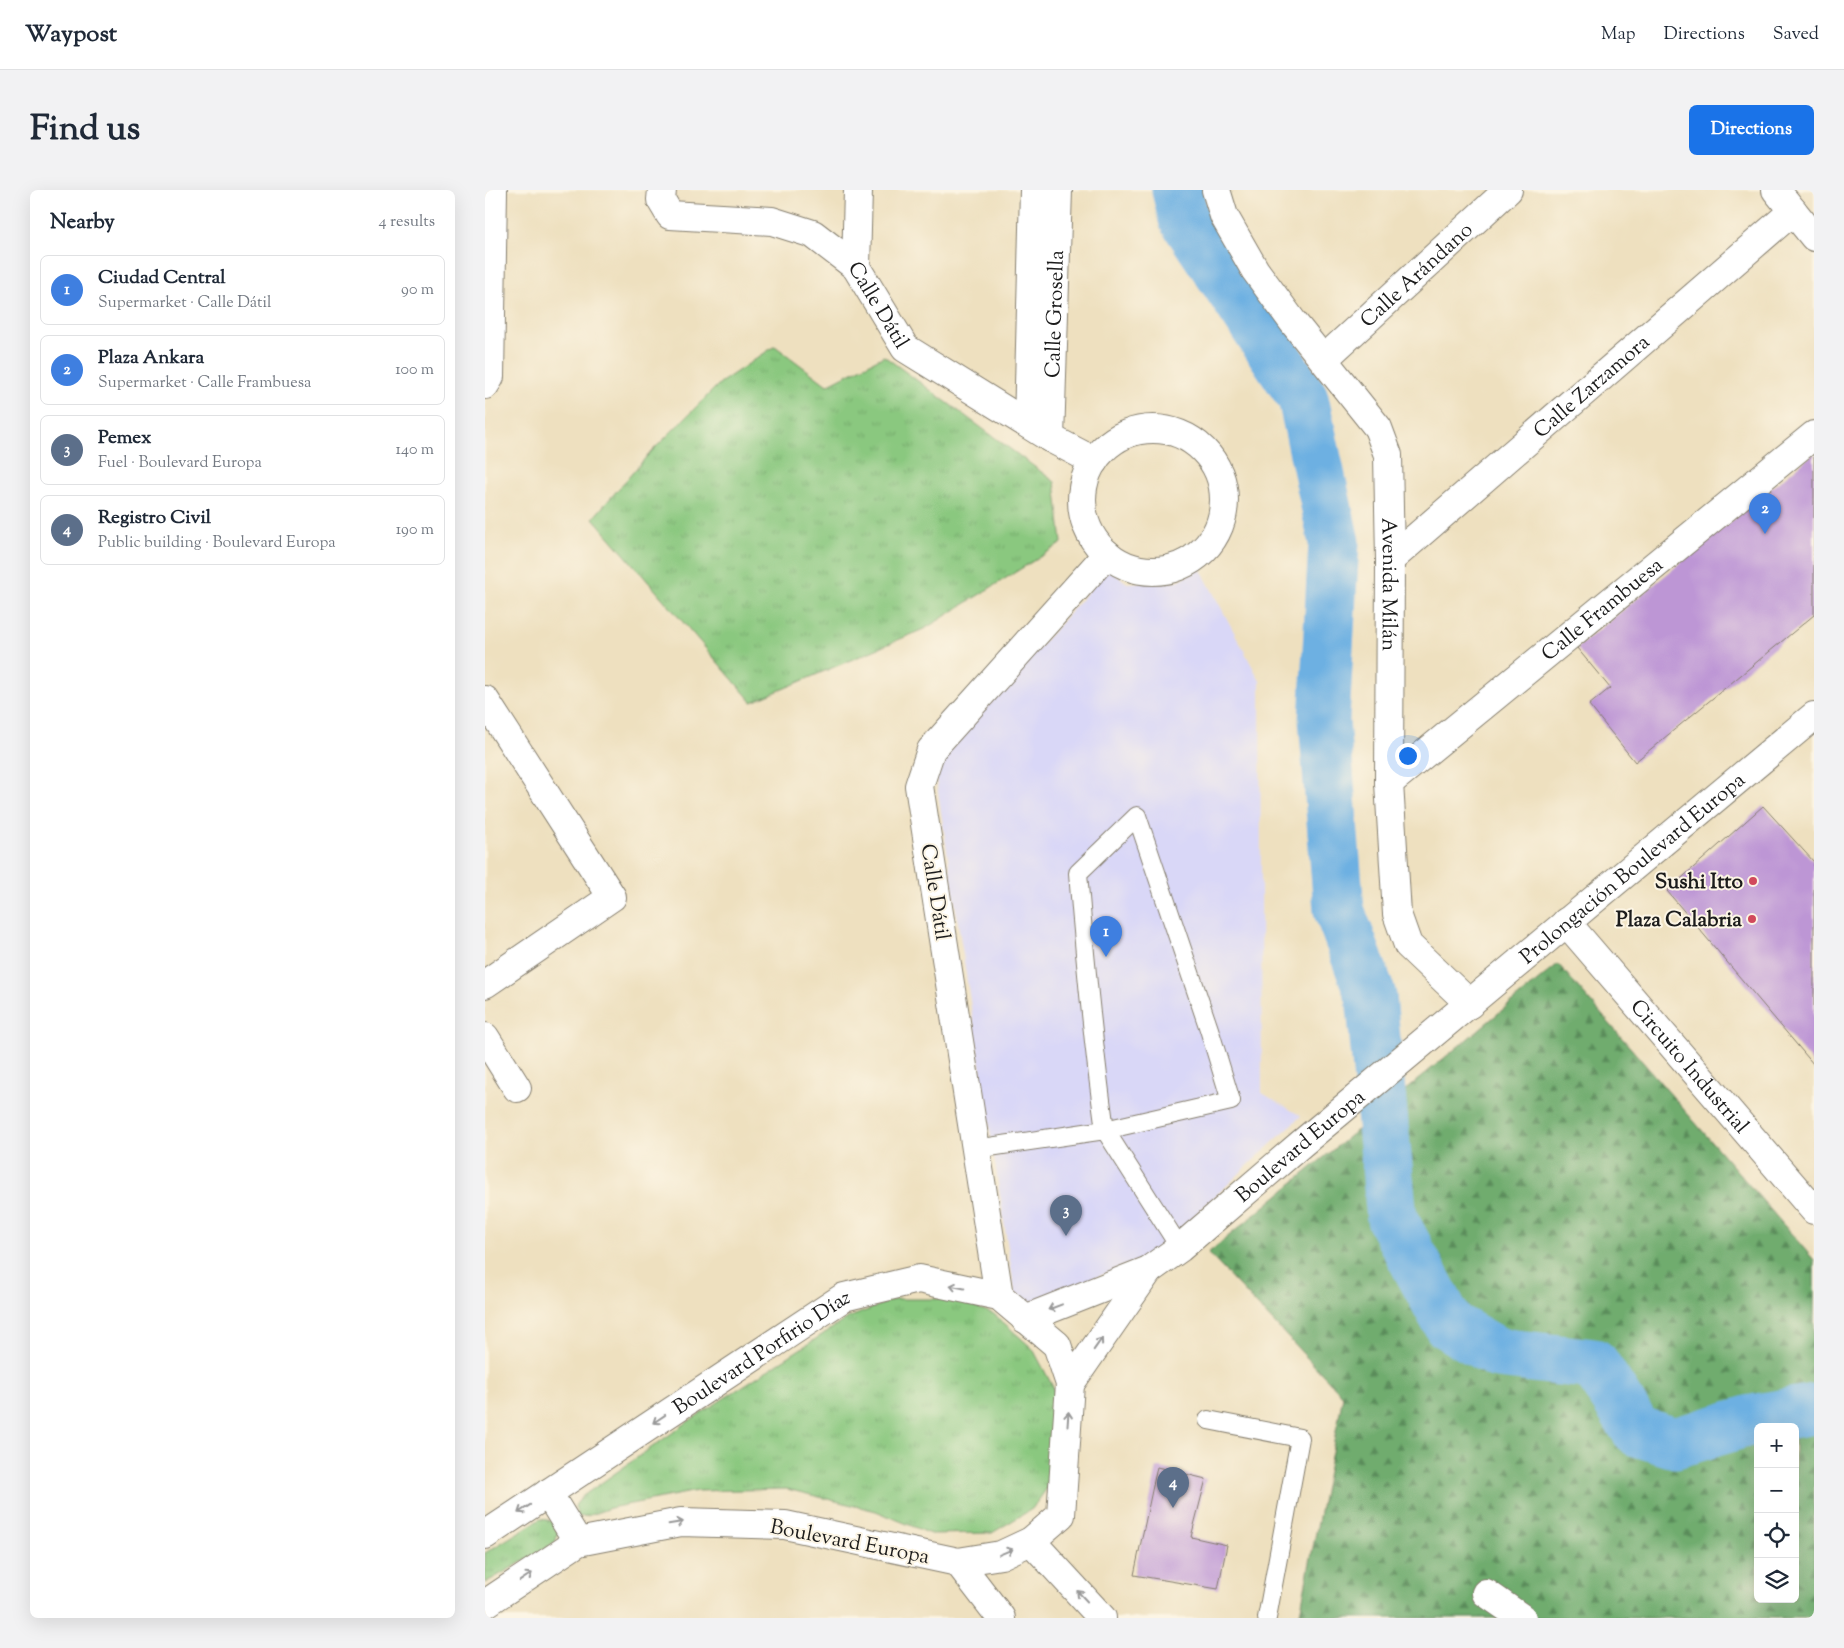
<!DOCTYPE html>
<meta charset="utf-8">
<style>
:root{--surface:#fff;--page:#f2f2f3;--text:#1f2937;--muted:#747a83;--line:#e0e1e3;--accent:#1a73e8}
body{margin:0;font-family:"Sorts Mill Goudy",serif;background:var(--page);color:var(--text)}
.controls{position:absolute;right:15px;bottom:15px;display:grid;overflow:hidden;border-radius:8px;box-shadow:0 5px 20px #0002}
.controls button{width:45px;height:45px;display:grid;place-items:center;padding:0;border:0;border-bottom:1px solid var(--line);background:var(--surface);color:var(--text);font:25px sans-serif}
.you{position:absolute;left:922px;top:565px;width:18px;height:18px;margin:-12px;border:4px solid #fff;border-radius:50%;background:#1a73e8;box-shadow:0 0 0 8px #1a73e833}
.badge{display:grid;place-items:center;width:32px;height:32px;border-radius:50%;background:var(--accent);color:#fff;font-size:16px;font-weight:700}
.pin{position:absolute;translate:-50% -41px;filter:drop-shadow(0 1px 2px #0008)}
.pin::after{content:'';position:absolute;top:26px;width:18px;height:15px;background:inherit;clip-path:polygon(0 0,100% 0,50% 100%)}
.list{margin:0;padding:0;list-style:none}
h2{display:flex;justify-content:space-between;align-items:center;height:65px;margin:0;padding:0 20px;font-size:21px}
h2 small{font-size:16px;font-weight:400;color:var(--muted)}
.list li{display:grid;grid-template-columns:32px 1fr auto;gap:15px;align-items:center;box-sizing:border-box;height:70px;margin:0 10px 10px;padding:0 10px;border:1px solid var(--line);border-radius:8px}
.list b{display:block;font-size:19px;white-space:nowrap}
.list p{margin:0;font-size:16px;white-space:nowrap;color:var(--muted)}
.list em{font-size:16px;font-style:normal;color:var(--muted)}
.icon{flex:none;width:28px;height:28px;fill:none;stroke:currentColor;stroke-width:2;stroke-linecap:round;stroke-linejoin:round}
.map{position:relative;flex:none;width:1329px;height:1428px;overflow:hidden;border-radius:8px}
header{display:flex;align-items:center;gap:30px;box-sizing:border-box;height:70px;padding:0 25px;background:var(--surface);border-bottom:1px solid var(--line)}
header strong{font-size:24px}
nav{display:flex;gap:28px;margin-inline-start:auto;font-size:18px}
.intro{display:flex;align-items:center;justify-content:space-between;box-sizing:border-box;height:120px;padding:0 30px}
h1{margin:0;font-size:35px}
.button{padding:12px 22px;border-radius:8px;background:var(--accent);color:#fff;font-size:18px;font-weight:700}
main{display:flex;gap:30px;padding:0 30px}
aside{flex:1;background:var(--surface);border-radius:8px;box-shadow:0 5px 20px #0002}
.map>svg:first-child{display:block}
</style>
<header>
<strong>Waypost</strong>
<nav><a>Map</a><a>Directions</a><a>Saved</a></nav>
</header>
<div class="intro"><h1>Find us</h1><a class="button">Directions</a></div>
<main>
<aside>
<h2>Nearby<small>4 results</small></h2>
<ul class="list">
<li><span class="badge" style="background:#3f7fe0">1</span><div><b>Ciudad Central</b><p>Supermarket · Calle Dátil</p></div><em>90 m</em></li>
<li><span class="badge" style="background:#3f7fe0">2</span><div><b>Plaza Ankara</b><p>Supermarket · Calle Frambuesa</p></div><em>100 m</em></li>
<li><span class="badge" style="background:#5c6f8a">3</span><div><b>Pemex</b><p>Fuel · Boulevard Europa</p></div><em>140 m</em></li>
<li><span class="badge" style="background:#5c6f8a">4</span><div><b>Registro Civil</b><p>Public building · Boulevard Europa</p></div><em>190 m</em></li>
</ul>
</aside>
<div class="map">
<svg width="1329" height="1428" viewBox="0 0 1329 1428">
<defs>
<pattern id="grass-tufts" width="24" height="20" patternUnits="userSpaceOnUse" patternTransform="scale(1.25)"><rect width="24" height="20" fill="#8ac87f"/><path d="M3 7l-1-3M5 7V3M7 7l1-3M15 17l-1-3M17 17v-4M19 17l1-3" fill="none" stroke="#76ab6d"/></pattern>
<pattern id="forest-firs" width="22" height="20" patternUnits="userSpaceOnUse" patternTransform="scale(1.25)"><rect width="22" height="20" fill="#6fac6e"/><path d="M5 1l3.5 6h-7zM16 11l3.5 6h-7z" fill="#5a8b5a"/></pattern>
</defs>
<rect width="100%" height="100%" fill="#fcf5e5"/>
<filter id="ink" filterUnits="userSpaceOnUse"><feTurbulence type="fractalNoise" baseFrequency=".02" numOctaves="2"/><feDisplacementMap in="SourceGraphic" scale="10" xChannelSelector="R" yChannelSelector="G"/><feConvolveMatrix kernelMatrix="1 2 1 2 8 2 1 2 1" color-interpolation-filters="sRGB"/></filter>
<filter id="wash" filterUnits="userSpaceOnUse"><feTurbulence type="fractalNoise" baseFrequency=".0096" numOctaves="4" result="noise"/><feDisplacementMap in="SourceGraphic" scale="20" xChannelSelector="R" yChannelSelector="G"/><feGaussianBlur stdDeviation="1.12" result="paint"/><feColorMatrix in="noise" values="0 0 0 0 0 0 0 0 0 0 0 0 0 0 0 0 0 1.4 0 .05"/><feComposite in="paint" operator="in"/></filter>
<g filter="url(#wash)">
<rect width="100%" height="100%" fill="#eee0bf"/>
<polygon fill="#d9d7f7" points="715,378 775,491 777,903 816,926 694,1040 657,1069 546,1113 530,1103 451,589 463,562 623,379 642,393 693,391"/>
<g fill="url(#grass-tufts)" stroke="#53724e">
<polygon points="290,156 342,195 399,166 570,292 577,353 441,438 267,512 108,328 163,265 235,193"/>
<polygon points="410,1109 468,1109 509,1124 548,1159 568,1197 578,1241 570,1287 547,1319 507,1343 446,1344 391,1321 302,1299 212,1301 125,1318 102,1326 93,1327 90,1316 95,1308 204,1231 363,1128"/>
<polygon points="55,1329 68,1331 73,1343 70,1353 0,1393 0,1363"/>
</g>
<path fill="url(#forest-firs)" stroke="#466445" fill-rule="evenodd" d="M1073 774 1329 1070V1428H814L858 1206 723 1063ZM1273 1237H1310V1409H1273Z"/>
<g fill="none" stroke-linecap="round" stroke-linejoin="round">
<polyline stroke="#6db0e2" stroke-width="51" points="692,0 699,29 818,208 849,352 839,530 854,720 886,806 907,1029 964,1135 1013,1163 1109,1174 1152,1241 1190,1253 1267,1230 1329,1219"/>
</g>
<g id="blocks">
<g fill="#bd96d5">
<polygon points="1329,263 1329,425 1150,572 1104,515 1125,498 1092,458"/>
<polygon points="1278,616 1329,672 1329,875 1182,701"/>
<polygon points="672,1277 721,1289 706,1347 742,1355 733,1399 649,1385"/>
</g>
</g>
</g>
<g filter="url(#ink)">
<use href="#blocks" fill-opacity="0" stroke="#857e6e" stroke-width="1"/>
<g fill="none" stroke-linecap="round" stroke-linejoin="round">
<defs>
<g id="lane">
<path d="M652 626 724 839 746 911 620 940C608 854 600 769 593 683Z"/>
<polyline points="491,959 620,940 695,1058"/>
<polyline points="723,1230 815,1248 782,1428"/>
</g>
<g id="street">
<path id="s1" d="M177 0 176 10 185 25 287 31 328 44 371 77 420 158 565 248 609 271"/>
<path id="s2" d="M731 0 739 26 770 80 808 132 893 238 903 265 905 370 904 593 912 724 923 755 985 814"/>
<polyline points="1291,0 1329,47"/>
<polyline points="371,77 373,0"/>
<path id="s3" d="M839 169 1023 0"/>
<polyline points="0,195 5,187 8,0"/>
<polyline points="543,234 549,0"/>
<circle cx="668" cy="310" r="71"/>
<path id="s4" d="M565 248 573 0"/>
<path id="s5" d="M905 370 1308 21"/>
<polyline points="0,510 127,707 0,794"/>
<path id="s6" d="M904 593 1329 245"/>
<path id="s7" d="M1081 732 1329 1020"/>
<polyline points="0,847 32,898"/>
<polyline points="514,1106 434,596 446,560 622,364"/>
<polyline points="546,1351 617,1428"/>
<polyline points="473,1372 516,1428"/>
<polyline points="1001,1403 1037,1428"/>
</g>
<g id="secondary">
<path id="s8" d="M540 1129 664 1080 695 1058 816 954 1329 526"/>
<polyline points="585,1194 664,1080"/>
<polyline points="63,1303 93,1352"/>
<path id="s9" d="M0 1345 359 1107 434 1089 514 1106 572 1155 585 1194 576 1325 546 1351 516 1365 473 1372 300 1335 196 1332 93 1352 0 1414"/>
</g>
</defs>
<use href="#lane" stroke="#857e6e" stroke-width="20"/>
<use href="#street" stroke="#857e6e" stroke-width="30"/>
<use href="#secondary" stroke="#857e6e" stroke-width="30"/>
<use href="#lane" stroke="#fff" stroke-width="18"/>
<use href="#street" stroke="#fff" stroke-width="28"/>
<use href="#secondary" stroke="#fff" stroke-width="28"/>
</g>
<defs><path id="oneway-shaft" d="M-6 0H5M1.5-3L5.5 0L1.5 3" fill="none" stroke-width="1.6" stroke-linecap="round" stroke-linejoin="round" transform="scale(1.25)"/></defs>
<g stroke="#999">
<use href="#oneway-shaft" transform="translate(472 1097) rotate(-169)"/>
<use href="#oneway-shaft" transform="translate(570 1117) rotate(159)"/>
<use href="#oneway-shaft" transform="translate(613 1154) rotate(-55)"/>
<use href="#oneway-shaft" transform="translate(174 1229) rotate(146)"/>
<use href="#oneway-shaft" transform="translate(583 1229) rotate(-86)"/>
<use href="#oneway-shaft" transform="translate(39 1319) rotate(146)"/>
<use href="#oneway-shaft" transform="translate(191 1333) rotate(-9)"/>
<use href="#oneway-shaft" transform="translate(521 1362) rotate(-23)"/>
<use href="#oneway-shaft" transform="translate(41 1387) rotate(-34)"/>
<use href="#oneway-shaft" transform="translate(597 1406) rotate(-133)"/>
</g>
</g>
<g fill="#d1495b" stroke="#fcf5e5" stroke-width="2">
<circle cx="1268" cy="691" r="5"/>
<circle cx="1267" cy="729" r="5"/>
</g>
<g text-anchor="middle" stroke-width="4" stroke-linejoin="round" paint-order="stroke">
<g font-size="21" fill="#1c1c1c" stroke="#fcf5e5">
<text dy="7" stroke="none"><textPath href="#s3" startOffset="125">Calle Arándano</textPath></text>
<text dy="7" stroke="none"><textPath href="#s1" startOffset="271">Calle Dátil</textPath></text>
<text dy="7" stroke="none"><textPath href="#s4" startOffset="124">Calle Grosella</textPath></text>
<text dy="7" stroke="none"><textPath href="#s5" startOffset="266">Calle Zarzamora</textPath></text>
<text dy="7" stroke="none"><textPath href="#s2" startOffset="448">Avenida Milán</textPath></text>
<text dy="7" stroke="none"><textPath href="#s6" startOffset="275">Calle Frambuesa</textPath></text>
<text dy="7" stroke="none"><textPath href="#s8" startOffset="762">Prolongación Boulevard Europa</textPath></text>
<text transform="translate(451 702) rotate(81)" y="7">Calle Dátil</text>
<text dy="7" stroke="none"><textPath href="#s7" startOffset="190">Circuito Industrial</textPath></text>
<text dy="7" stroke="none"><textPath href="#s8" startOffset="329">Boulevard Europa</textPath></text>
<text dy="7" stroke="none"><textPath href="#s9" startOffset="332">Boulevard Porfirio Díaz</textPath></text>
<text transform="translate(365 1351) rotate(11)" y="7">Boulevard Europa</text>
</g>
<g font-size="21" font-weight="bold" fill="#1c1c1c" stroke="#fcf5e5" text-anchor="end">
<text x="1258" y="698">Sushi Itto</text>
<text x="1257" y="736">Plaza Calabria</text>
</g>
</g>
</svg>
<div class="controls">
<button>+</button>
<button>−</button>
<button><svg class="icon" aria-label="locate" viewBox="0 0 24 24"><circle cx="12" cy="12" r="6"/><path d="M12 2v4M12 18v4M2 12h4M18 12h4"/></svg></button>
<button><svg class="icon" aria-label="layers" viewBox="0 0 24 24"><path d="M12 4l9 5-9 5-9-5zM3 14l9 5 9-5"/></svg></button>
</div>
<div class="you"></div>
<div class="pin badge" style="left:621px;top:767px;background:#3f7fe0">1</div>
<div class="pin badge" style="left:1280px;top:344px;background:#3f7fe0">2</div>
<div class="pin badge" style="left:581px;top:1046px;background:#5c6f8a">3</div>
<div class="pin badge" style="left:688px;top:1318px;background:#5c6f8a">4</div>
</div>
</main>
